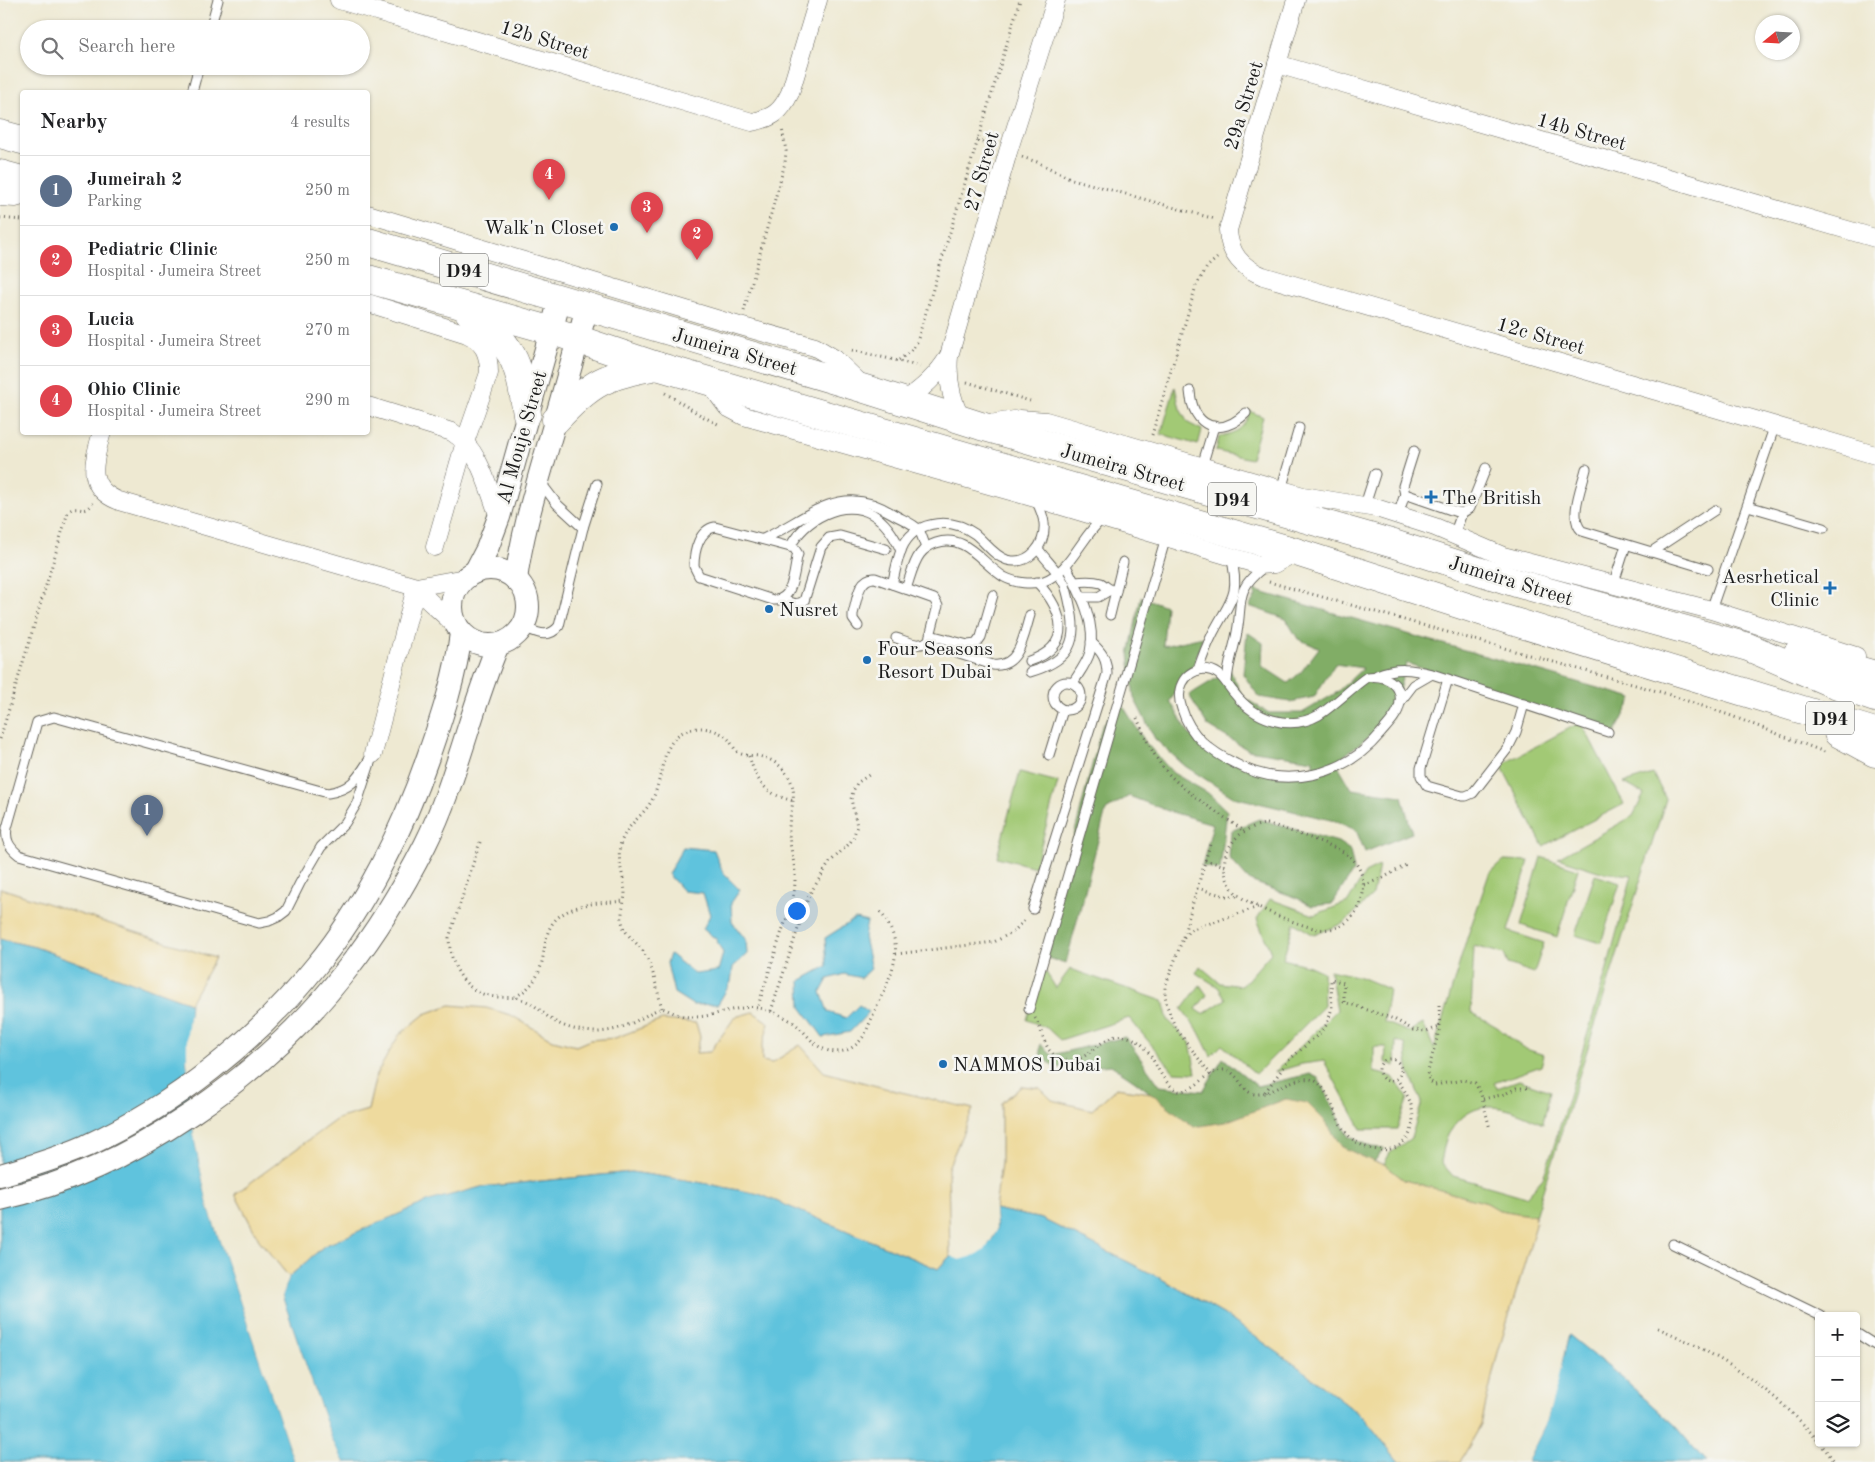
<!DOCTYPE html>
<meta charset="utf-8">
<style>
:root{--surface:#fff;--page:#f6f6f6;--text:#202124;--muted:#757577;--line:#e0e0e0;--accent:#0b8043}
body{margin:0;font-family:"Old Standard TT",serif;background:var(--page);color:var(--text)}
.controls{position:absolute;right:15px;bottom:15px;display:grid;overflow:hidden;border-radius:5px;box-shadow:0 1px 4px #0004}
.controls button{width:45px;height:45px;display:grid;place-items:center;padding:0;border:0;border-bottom:1px solid var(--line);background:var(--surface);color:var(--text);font:25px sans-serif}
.compass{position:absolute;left:1755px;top:15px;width:45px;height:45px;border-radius:50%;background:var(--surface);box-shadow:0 1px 4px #0004;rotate:252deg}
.you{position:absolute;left:796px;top:910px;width:18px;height:18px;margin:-12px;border:4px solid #fff;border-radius:50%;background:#1a73e8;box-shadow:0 0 0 8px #1a73e833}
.badge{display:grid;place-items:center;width:32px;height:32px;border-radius:50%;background:var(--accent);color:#fff;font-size:16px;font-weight:700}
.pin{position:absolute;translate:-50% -41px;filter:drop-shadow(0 1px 2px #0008)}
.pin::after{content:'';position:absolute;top:26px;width:18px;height:15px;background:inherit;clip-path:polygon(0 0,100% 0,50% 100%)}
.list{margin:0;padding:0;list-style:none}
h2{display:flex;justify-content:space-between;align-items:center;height:65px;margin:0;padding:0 20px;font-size:21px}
h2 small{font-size:16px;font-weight:400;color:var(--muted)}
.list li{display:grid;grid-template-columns:32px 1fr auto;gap:15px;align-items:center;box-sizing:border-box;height:70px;padding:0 20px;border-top:1px solid var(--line)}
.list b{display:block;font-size:19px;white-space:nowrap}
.list p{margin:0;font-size:16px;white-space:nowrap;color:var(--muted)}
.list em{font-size:16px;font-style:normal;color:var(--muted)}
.icon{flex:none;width:28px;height:28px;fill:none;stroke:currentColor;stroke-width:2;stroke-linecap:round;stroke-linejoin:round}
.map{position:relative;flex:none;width:1875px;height:1462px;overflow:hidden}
.search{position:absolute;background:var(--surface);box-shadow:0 1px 4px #0004;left:20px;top:20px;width:350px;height:55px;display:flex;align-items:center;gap:12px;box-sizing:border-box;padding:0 18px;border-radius:28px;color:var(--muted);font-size:19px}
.panel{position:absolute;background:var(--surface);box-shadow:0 1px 4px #0004;left:20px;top:90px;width:350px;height:345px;border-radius:5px}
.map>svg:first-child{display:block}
</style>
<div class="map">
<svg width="1875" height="1462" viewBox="0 0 1875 1462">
<rect width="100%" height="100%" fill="#f6f6f2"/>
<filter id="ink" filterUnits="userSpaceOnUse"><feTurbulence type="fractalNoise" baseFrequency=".02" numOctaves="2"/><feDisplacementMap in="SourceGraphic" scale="10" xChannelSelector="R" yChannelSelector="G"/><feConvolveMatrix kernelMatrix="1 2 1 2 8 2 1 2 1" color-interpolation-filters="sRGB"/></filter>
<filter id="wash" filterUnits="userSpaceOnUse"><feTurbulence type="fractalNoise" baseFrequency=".0096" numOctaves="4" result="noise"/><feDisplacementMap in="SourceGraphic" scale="20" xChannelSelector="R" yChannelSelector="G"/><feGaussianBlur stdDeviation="1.12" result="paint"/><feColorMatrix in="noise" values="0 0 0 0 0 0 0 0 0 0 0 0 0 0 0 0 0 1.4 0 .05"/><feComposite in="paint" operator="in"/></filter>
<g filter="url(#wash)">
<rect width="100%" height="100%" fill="#eee9d2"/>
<g fill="#a2c974" stroke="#5f7248">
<polygon points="1175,387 1180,409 1188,423 1202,430 1198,445 1161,434"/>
<path d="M1250 411 1263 417 1251 459 1216 451 1219 437C1238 431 1243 431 1250 411Z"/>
<polygon points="1581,722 1624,804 1543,846 1501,765"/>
<polygon points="1020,772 1058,782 1035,867 997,857"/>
<path d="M1653 774 1666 799 1535 1216 1499 1210 1487 1203 1404 1180 1384 1164 1390 1153 1411 1138 1422 1102 1409 1072 1405 1044 1396 1041 1395 1066 1385 1062 1386 1047H1374V1072L1393 1077 1408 1098 1397 1129H1361L1324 1061 1302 1064 1275 1072 1337 1010 1330 970 1360 977 1389 989 1384 1022 1409 1032 1423 1024 1434 1048 1467 938 1489 874 1504 860 1529 861 1508 931 1544 943 1534 973 1508 964 1504 954 1474 946 1471 1012 1497 1027 1523 1048 1544 1055 1541 1066 1494 1083 1497 1088 1519 1080 1550 1091 1543 1124C1507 1107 1474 1092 1448 1135 1444 1142 1443 1154 1441 1162L1453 1176 1526 1197 1543 1178 1553 1149 1606 972 1632 875 1601 872 1558 858 1633 816 1644 794 1624 783Z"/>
<polygon points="1541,857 1578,869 1557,937 1521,925"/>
<polygon points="1379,866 1373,895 1344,923 1314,935 1294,923 1283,959 1310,966 1323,972 1324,1006 1256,1074 1222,1045 1211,1056 1199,1032 1182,1009 1200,985 1207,995 1196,1009 1203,1014 1226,999 1218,987 1196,973 1200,966 1220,983 1242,986 1271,953 1257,919 1270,899 1314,915 1348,902 1365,873"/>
<polygon points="1595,875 1620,883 1601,943 1575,935"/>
<polygon points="1042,966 1056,988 1070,969 1163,1001 1168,1020 1190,1042 1196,1073 1174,1072 1129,1018 1060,1040 1047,1028 1027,1020"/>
</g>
<g fill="#81ad66" stroke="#4e6441">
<polygon points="1253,590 1633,698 1615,733 1406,663 1392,718 1336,762 1352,789 1402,796 1412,833 1365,852 1356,830 1335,821 1233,797 1185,766 1155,739 1134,698 1129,654 1141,597 1166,606 1163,646 1203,637 1194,664 1170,701 1189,734 1230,762 1284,772 1313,770 1313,760 1248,750 1208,726 1189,695 1230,670 1243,697 1269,713 1302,713 1336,693 1363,668 1335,664 1314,697 1290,702 1259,697 1243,674 1247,632 1263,643 1262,666 1288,683 1301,672 1319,648 1298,639 1286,619 1249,606 1256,596"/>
<polygon points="1120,701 1146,743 1173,773 1208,793 1227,811 1220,870 1202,866 1213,824 1168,811 1129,796 1106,810 1066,963 1043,957 1102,726"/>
<polygon points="1259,819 1338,842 1350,850 1354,870 1332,904 1312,906 1295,897 1250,881 1229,858 1231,831"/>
<polygon points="1125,1037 1160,1086 1203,1091 1223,1058 1257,1086 1310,1074 1318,1078 1348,1136 1371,1147 1384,1148 1374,1162 1342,1147 1324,1120 1286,1099 1225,1122 1194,1127 1135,1081 1111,1065 1068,1069 1053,1066 1040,1054 1040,1044 1052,1055"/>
</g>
<g fill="#eeda9e" stroke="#857b5d">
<polygon points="0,888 215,958 190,1003 35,947 0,939"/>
<polygon points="450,1005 486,1008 511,1015 553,1040 576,1046 590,1040 615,1038 662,1020 696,1023 700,1037 696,1053 710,1052 735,1017 753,1012 769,1023 762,1048 762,1061 772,1063 800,1045 824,1072 892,1090 973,1109 948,1168 950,1256 938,1269 759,1194 692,1181 631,1172 481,1187 324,1246 289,1277 259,1240 235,1194 337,1119 368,1110 376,1075 399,1035 425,1014"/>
<polygon points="1022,1086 1040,1088 1052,1100 1092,1110 1116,1088 1151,1093 1194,1127 1225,1122 1286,1099 1307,1103 1324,1120 1342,1147 1374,1162 1384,1164 1404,1180 1487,1203 1499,1210 1535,1216 1536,1225 1497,1356 1481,1425 1460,1462 1399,1462 1365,1419 1301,1369 1223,1314 1158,1277 1042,1219 995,1209 1001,1163 1001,1103"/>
</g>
<g fill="#5fc3dd" stroke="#3e707c">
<polygon points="683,847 714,850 723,873 740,890 731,903 732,922 746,940 747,954 733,967 731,982 718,1004 693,1005 674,993 667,963 670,954 695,974 718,971 723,953 716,939 703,929 710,915 703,893 683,891 668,874"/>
<polygon points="855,919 867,922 864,937 871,969 861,978 844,974 828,979 821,992 828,1012 846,1018 859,1005 869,1012 850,1032 823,1037 801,1007 800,981 827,966 825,938"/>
<polygon points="0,939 35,947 190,1003 187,1062 194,1137 208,1206 294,1462 0,1462"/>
<path d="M631 1172 692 1181 759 1194 938 1269 950 1256C968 1262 988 1251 995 1233 998 1227 995 1216 995 1209L1042 1219 1158 1277 1223 1314 1301 1369 1365 1419 1399 1462H344L332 1440 282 1296 289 1277 324 1246 429 1201 481 1187Z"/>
<polygon points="1569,1335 1622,1378 1675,1426 1706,1462 1527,1462 1546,1423"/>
</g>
<g fill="#eee9d2">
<polygon points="191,1001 192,1003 189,1062 197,1137 211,1205 297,1462 294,1462 208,1206 194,1137 187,1062 187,1034"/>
<polygon points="993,1207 995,1207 996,1232 985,1250 974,1256 960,1260 950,1256 950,1254 960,1257 973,1254 983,1248 994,1231"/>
<polygon points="288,1275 289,1277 282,1297 332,1440 344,1462 342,1462 330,1441 279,1297"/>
<polygon points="1568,1333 1558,1382 1546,1423 1527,1462 1524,1462 1543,1422 1566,1334"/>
</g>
</g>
<g filter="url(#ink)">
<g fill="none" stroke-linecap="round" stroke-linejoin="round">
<defs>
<g id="service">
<polyline points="210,29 218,0"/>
<polyline points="192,92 199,66"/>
<path d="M1190 391C1193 428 1220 438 1246 413"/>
<polyline points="1414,451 1403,486 1405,494 1457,512 1462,513 1470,508 1486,468"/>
<polyline points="1202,466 1214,426"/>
<path d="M1586 469C1582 486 1568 518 1582 531L1708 569"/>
<polyline points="541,483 557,504 583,528"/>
<polyline points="1281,490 1299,428"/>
<polyline points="1365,505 1375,474"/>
<polyline points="1748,506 1824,528"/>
<polyline points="1398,515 1405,494"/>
<path d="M715 527 794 548 798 554 797 557C794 572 793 602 773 600L699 576 694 566C694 551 699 530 715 527Z"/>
<polyline points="1454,535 1462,513"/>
<path d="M763 539C808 519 840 480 893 514 901 519 913 523 919 530 922 535 924 543 926 548"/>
<path d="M790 547C805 519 842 498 872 514 886 522 895 537 901 551"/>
<polyline points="1651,552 1715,510"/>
<path d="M1066 566C1079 591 1097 622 1090 652 1087 663 1079 673 1073 683"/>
<path d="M1075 582C1083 581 1092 580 1101 583 1106 586 1109 590 1116 591"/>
<path d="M892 584C896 571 897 556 904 544 919 519 953 518 975 534 985 542 994 556 1007 560 1030 566 1046 544 1044 523 1043 514 1039 506 1035 498"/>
<polyline points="1613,586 1626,545"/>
<path d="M906 589C910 578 913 563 920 554 924 549 930 545 936 543 966 533 981 563 1004 577 1015 583 1032 585 1044 581 1070 572 1081 537 1103 518"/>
<polyline points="1081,597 1098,597 1110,590"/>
<path d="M781 600C789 602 796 606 804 601L821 547 829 538 840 536 886 549"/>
<polyline points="1711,610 1775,425"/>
<polyline points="1110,615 1123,562"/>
<path d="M858 626 853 619V614C857 601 858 577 875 578L934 599 938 606 937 609 929 640C920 649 906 641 896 638"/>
<path d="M523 627C536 632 548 640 559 626L583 528 597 484"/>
<polyline points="930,635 968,645 976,644 981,637 993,595"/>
<path d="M926 643 993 665C1020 668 1024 634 1030 615"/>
<path d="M1029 661C1075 646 1063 610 1037 582"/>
<path d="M1203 669C1221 670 1224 681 1234 693 1254 719 1289 732 1319 715 1336 704 1351 688 1367 677 1388 674 1407 687 1398 710 1395 718 1386 727 1380 734 1345 776 1285 790 1236 764 1211 752 1190 736 1182 709 1175 690 1183 672 1203 669Z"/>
<path d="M1198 670C1202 658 1207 645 1213 633 1230 600 1241 597 1231 556"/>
<path d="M1030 672C1064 662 1079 647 1071 610 1069 601 1068 592 1064 583 1058 571 1046 560 1038 549"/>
<path d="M1377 675C1396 667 1412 669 1432 674L1608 732"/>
<polyline points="1448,679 1421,768 1421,776 1427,786 1462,796 1466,796 1473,793 1508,748 1516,732 1524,704"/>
<circle cx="1067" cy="696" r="14"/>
<path d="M1227 682C1228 664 1234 649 1237 632 1243 601 1234 590 1264 567"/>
<polyline points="1400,702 1413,685 1432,674"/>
<path d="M54 717 328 793C354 789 359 775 373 754L357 803 345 823 321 847 300 883 286 911 278 917 269 921 259 923 19 855C9 847 5 840 7 828L37 722Z"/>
<polyline points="1049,755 1063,710"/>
<path d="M1033 909 1107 674C1107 659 1102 652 1091 642"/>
<polyline points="1029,1009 1166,537"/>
<polyline points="1673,1244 1821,1316"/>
<polyline points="1856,1333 1875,1345"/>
</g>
<g id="minor">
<path d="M339 0 752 122C773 118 781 112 790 93L818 0"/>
<path d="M1296 0 1228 230C1229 253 1241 267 1263 276L1875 455"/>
<polyline points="1277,64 1875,238"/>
<polyline points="0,197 15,198 22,196"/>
<polyline points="368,214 740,326 815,347 835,359 862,385"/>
<path d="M368 303 467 334C484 342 489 354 489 373L465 442 435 547"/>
<polyline points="707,380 727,407 744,416 1035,498 1259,565 1274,564 1296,552"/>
<path d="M902 402C922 390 937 376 949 356"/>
<path d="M368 406 452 432C480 449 488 488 499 517"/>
<path d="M961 419C951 399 947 379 949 356L1008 152 1056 0"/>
<polyline points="990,424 1020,419 1046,421 1303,496 1376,508 1435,527 1503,556 1711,610 1856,656"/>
<path d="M102 432C94 461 84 487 119 501L416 587 465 578"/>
<path d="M416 587C428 603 445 613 458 629"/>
<polyline points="373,754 416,587"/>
</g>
<g id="tertiary">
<circle cx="490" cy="607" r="38"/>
<polyline points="475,572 487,549 499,517 560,299"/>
<path d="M516 580C522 532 537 485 550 439 563 395 575 351 587 307"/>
<path d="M0 1175C29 1167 58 1158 86 1146 175 1105 255 1042 316 966 364 908 404 827 428 757 442 717 456 675 461 633"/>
<path d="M0 1199C131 1171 267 1074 348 968 378 930 403 888 425 845 457 781 470 710 498 645"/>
</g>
<g id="primary">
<polyline points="0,134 22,140"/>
<polyline points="0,174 22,180"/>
<polyline points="368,242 865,389 981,426 1394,544 1516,583 1748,647 1829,682 1875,698"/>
<polyline points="368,279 550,330 657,366 1296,552 1505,619 1875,732"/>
<path d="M469 312C514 346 518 359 527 414"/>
<path d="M556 420C591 382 606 375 657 366"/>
<polyline points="1797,654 1823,660 1875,675"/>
<polyline points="1838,733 1875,753"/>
</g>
</defs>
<use href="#service" stroke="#66645c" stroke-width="11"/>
<use href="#minor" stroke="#66645c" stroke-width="19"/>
<use href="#tertiary" stroke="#66645c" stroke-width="24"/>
<use href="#primary" stroke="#66645c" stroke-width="29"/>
<g stroke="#66645c" stroke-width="3" stroke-dasharray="1 4" stroke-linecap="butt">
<polyline points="977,140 993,146"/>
<polyline points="1022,157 1037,162 1072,179 1215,219"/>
<polyline points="0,218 22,220"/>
<polyline points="744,311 785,163 786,151 782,128"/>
<path d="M852 350C875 356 898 360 920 367"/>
<polyline points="899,360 911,351 917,342 1020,0"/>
<polyline points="967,382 1030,401"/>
<polyline points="665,393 702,416 720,425"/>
<polyline points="1152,435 1196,286 1207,267 1217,258"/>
<polyline points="1269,582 1664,693 1729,715 1827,753"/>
<path d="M1137 718C1144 735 1151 751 1162 766 1178 788 1220 814 1244 831"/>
<path d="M0 739 68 512C78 503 84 517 93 503"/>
<path d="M749 756C757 783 765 794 794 801"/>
<path d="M1267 824 1276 826C1294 833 1336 845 1349 856 1379 881 1359 935 1318 929 1300 926 1251 906 1238 895 1209 867 1230 827 1267 824Z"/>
<path d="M480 842 449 938C450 966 465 995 497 997 507 998 516 996 526 1001 536 1005 542 1013 551 1019 563 1028 583 1032 598 1032 612 1031 626 1027 638 1020 646 1016 652 1011 662 1008 671 1011 680 1017 691 1017 718 1018 742 1000 770 1011 778 1014 787 1018 794 1023 801 1028 807 1036 813 1042 831 1058 853 1054 865 1034 871 1020 877 1005 884 991 898 958 902 942 880 911"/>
<polyline points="1205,860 1225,866"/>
<polyline points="1364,885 1383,878 1406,865"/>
<polyline points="1197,888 1225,896 1240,896"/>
<polyline points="1183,937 1211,841"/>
<polyline points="896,954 994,942 1013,932 1026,919"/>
<path d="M515 997C562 971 527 929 570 910 586 902 606 903 624 901"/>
<polyline points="1439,1005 1440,1027 1427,1075 1430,1081 1435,1085 1463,1080 1475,1083 1481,1094 1490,1129"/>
<path d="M662 1008C657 991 654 970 645 954 638 942 624 936 622 921 621 912 624 904 625 895 625 878 617 863 620 846 625 825 643 817 652 800 666 774 658 730 700 728 709 728 722 732 728 739 732 743 734 750 739 753 745 756 751 755 758 756 769 758 780 764 786 773 800 791 790 808 789 827 788 845 796 862 795 880 795 897 788 914 782 931 774 956 766 981 758 1006"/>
<polyline points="771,1011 809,895 830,862 849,844 853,838 857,826 851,799 853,791 857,783 869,775"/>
<path d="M1035 1018C1041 1028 1043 1040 1049 1050 1052 1054 1056 1057 1061 1059 1085 1067 1095 1041 1116 1036 1121 1035 1126 1036 1131 1038 1155 1046 1156 1082 1179 1091 1197 1091 1206 1071 1223 1070 1239 1070 1241 1093 1255 1094 1274 1095 1291 1076 1310 1079 1329 1082 1334 1120 1347 1134 1373 1162 1420 1153 1412 1109 1410 1098 1403 1088 1397 1079"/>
<circle cx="1390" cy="1070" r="11"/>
<polyline points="1211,1075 1175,1027 1167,1006 1165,995 1165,987 1183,938 1190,930 1258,907"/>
<polyline points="1265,1092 1289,1060 1319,1034 1327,1024 1332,1008 1331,979 1344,983 1344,1002 1394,1019 1413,1030 1427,1031 1440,1027"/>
<polyline points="1483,1099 1505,1094 1516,1088 1527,1088"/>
<path d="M1658 1328C1719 1354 1776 1390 1819 1442"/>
<polyline points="1820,1443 1835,1462"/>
</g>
<use href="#service" stroke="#fff" stroke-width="9"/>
<use href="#minor" stroke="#fff" stroke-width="18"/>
<use href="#tertiary" stroke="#fff" stroke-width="22"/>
<use href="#primary" stroke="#fff" stroke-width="28"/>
</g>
</g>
<g fill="#1f6fb2" stroke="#f6f6f2" stroke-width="2">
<circle cx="614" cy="227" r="5"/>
<path d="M1428.5 489.5h5v5h5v5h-5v5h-5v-5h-5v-5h5z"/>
<path d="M1827.5 580.5h5v5h5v5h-5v5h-5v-5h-5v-5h5z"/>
<circle cx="769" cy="609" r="5"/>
<circle cx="867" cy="660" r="5"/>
<circle cx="943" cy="1064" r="5"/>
</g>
<g text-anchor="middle" stroke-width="5" stroke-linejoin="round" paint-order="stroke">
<g fill="#f6f6f2" stroke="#5d5d5c" stroke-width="1">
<rect x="440" y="253.5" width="48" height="33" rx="4"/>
<rect x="1208" y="482.5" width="48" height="33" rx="4"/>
<rect x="1806" y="701.5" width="48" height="33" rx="4"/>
</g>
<g font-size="19" font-weight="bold" fill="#1c1c1c">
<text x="464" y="277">D94</text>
<text x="1232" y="506">D94</text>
<text x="1830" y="725">D94</text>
</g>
<g font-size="20" fill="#1c1c1c" stroke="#f6f6f2">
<text transform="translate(545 39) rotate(17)" y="7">12b Street</text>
<text transform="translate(1243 105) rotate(-73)" y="7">29a Street</text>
<text transform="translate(1582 131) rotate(16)" y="7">14b Street</text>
<text transform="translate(981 171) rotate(-74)" y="7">27 Street</text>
<text transform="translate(1541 335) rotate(16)" y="7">12c Street</text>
<text transform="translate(735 351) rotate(16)" y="7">Jumeira Street</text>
<text transform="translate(521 437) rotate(-74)" y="7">Al Mouje Street</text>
<text transform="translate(1123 467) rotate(16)" y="7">Jumeira Street</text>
<text transform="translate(1511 580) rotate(17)" y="7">Jumeira Street</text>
</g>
<g font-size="20" fill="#1c1c1c" stroke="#f6f6f2" text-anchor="start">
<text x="604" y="234" text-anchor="end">Walk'n Closet</text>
<text x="1442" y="504">The British</text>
<text x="1819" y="583" text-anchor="end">Aesrhetical<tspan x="1819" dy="23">Clinic</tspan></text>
<text x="779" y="616">Nusret</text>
<text x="877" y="655">Four Seasons<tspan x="877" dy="23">Resort Dubai</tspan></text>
<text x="953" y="1071">NAMMOS Dubai</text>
</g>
</g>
</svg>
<div class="controls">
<button>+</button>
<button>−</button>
<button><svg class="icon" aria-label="layers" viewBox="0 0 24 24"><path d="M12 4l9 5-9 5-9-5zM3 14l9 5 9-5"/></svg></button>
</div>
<svg class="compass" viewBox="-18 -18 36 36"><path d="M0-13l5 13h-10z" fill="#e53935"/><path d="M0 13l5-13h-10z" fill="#757577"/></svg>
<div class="you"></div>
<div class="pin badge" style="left:147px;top:836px;background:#5c6f8a">1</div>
<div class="pin badge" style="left:697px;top:260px;background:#e0444e">2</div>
<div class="pin badge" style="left:647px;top:233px;background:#e0444e">3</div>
<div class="pin badge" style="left:549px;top:200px;background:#e0444e">4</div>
<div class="search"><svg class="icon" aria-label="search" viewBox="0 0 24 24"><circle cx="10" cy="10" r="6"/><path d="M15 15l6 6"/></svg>Search here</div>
<section class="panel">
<h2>Nearby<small>4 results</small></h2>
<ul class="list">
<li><span class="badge" style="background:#5c6f8a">1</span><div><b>Jumeirah 2</b><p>Parking</p></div><em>250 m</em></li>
<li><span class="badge" style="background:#e0444e">2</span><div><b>Pediatric Clinic</b><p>Hospital · Jumeira Street</p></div><em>250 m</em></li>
<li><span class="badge" style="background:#e0444e">3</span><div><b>Lucia</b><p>Hospital · Jumeira Street</p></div><em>270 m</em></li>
<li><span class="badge" style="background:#e0444e">4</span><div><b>Ohio Clinic</b><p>Hospital · Jumeira Street</p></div><em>290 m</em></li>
</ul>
</section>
</div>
